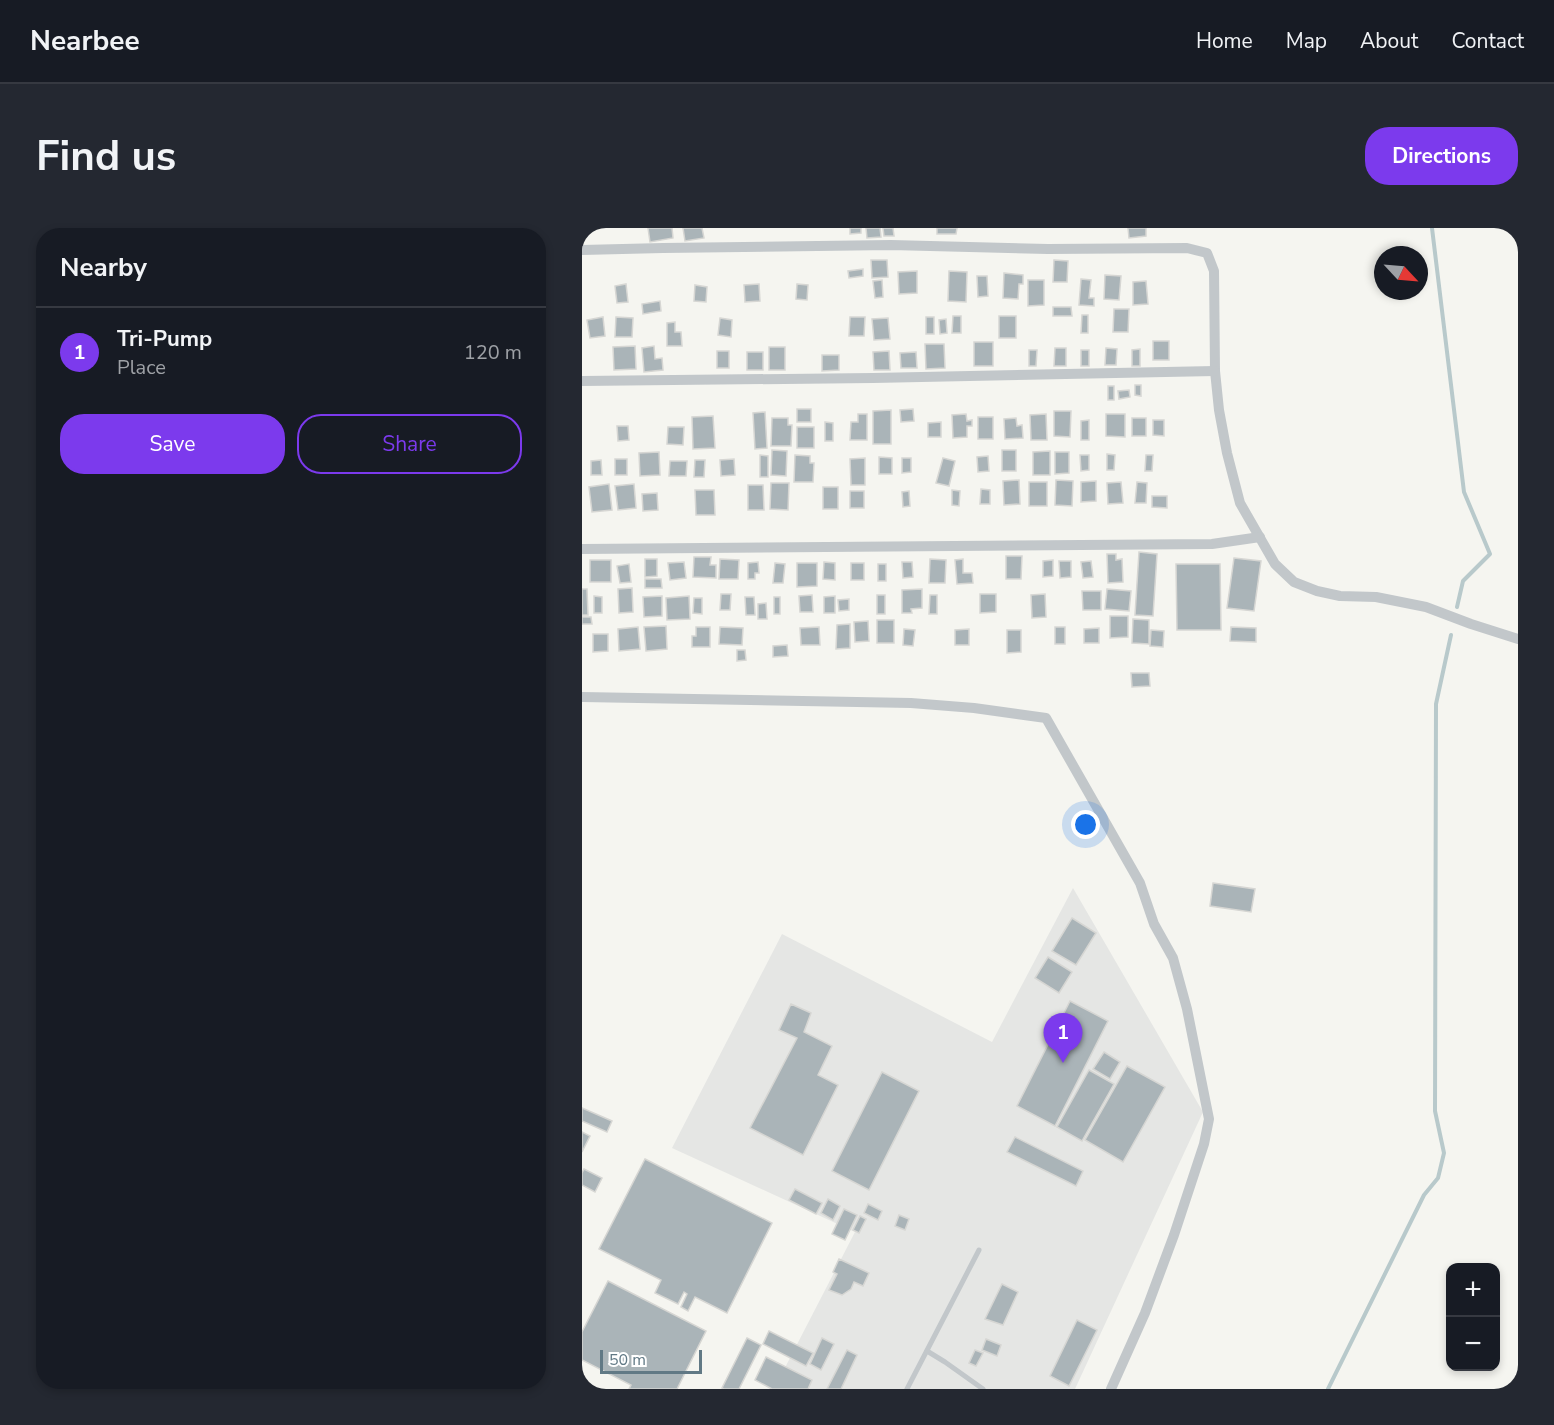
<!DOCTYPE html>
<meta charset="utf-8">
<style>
:root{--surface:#171b24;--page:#242831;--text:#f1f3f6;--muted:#9ea1a6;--line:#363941;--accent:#7c3aed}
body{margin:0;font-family:"Nunito Sans",sans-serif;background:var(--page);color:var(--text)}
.controls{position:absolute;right:18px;bottom:18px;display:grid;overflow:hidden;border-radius:12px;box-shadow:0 3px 9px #0003}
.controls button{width:54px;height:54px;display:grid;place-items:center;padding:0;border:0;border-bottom:2px solid var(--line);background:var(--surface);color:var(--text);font:30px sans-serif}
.compass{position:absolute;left:792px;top:18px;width:54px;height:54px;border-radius:50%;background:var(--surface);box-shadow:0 3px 9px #0003;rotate:116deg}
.scale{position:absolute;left:18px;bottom:15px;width:102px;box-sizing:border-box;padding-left:6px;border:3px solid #617985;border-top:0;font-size:16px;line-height:21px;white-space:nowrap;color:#617985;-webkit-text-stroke:4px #fff;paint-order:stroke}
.you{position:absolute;left:504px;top:597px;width:21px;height:21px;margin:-15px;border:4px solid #fff;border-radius:50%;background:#1a73e8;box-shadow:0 0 0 9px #1a73e833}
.badge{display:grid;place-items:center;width:39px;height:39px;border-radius:50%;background:var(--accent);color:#fff;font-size:20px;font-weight:700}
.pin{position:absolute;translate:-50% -50px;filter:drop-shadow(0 2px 3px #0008)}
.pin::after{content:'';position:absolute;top:32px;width:21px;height:18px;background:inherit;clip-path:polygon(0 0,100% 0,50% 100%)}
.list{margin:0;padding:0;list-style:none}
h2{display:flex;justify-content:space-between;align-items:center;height:78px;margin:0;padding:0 24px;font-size:26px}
h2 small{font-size:20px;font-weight:400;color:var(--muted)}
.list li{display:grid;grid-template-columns:39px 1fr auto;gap:18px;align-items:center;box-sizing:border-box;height:90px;padding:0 24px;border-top:2px solid var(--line)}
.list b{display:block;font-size:22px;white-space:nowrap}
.list p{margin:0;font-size:20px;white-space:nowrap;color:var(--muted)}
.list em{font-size:20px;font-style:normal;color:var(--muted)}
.actions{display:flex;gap:12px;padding:18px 24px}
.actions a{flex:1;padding:14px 0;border:2px solid var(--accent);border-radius:24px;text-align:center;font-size:21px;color:var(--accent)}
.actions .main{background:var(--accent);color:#fff}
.map{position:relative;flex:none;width:936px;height:1161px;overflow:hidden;border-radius:24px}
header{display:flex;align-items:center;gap:36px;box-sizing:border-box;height:84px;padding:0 30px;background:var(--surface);border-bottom:2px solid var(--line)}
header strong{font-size:28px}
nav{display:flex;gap:33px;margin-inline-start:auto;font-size:21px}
.intro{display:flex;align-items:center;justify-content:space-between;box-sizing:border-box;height:144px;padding:0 36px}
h1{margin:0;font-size:42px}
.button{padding:15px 27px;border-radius:24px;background:var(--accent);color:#fff;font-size:21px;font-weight:700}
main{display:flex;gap:36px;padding:0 36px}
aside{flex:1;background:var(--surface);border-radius:24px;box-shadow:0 3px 9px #0003}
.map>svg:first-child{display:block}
</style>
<header>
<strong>Nearbee</strong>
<nav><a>Home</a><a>Map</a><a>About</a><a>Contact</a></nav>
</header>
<div class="intro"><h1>Find us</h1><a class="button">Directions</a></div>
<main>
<aside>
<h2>Nearby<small></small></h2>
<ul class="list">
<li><span class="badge">1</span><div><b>Tri-Pump</b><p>Place</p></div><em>120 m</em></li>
</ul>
<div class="actions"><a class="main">Save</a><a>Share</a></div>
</aside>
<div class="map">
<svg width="936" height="1161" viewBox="0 0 936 1161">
<rect width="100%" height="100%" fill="#f5f5f0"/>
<polygon fill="#e5e6e4" points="491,660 621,884 493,1161 192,1161 273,1004 90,920 200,706 410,814"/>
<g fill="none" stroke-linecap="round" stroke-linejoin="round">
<g stroke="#b8c9cb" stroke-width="4">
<polyline points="850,0 882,264 908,326 881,353 875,379"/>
<polyline points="746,1161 842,967 856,950 862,925 853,883 854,476 869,407"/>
</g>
</g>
<g fill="#aab4b8" stroke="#d6d6d3" stroke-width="1.5">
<polygon points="66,0 90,0 91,10 68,14"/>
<polygon points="101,0 120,0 122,10 103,13"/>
<polygon points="268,0 279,0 279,5 268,6"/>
<polygon points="284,0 298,0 299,9 285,10"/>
<polygon points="301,0 311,0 312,8 302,8"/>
<polygon points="355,0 375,0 374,6 355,6"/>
<polygon points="546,0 564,0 564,8 547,10"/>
<polygon points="289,32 305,32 306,49 290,50"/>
<polygon points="472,32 486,33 485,54 471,54"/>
<polygon points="281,41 281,48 267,50 266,43"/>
<polygon points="335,43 335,65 317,66 316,44"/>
<polygon points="367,43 385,44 384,74 366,73"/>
<polygon points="422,45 441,47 441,56 437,56 436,71 421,70"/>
<polygon points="523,47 539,48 537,72 522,71"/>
<polygon points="395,48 405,48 406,68 396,69"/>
<polygon points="499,51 509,52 507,70 512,70 512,78 497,77"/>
<polygon points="300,52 301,69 293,70 291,53"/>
<polygon points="446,52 462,52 462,77 446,78"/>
<polygon points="564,53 566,76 551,77 551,54"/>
<polygon points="44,56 46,74 35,75 33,58"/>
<polygon points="177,56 178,73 163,74 162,57"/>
<polygon points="215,56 226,57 225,72 214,71"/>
<polygon points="113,57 125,59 124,74 112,73"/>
<polygon points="78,73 79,83 61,86 60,76"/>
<polygon points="471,79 489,79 490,88 471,88"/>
<polygon points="532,81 547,81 546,104 531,104"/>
<polygon points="500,87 506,87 506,105 499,105"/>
<polygon points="371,88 379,88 379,105 370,105"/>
<rect x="417" y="88" width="17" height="22"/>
<polygon points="21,89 23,108 8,110 5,92"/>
<polygon points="34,89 51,90 50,109 33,109"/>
<polygon points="268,89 283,89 282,108 267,108"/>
<rect x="344" y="89" width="8" height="17"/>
<polygon points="138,90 150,92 149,109 136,107"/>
<polygon points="306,90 308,111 292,112 290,91"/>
<polygon points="364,91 365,105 358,106 357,92"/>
<polygon points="93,94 93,104 99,104 100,118 85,118 85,95"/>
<rect x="571" y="113" width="16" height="19"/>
<rect x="392" y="114" width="19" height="24"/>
<polygon points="343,116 362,116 363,140 344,141"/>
<polygon points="53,118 54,141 32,142 31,119"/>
<polygon points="72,118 73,131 80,130 81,142 62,144 60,120"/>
<rect x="187" y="119" width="16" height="23"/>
<polygon points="473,120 484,120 484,138 472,138"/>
<polygon points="524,120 535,121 534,137 523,137"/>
<polygon points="558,121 558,138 550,138 550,122"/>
<polygon points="447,122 455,122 454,138 447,138"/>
<rect x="499" y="122" width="8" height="16"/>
<rect x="135" y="123" width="12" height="17"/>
<polygon points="307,123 308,142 292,142 291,124"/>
<rect x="165" y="124" width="16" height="18"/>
<polygon points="334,124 335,140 319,140 318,125"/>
<polygon points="240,127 257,127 257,142 240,143"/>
<polygon points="553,157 559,157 559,168 553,167"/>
<rect x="526" y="158" width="6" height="14"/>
<polygon points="547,162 548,169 537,171 536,163"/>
<rect x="215" y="181" width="14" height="13"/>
<polygon points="331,181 332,193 319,194 318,182"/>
<polygon points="309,182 309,216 291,216 291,183"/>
<polygon points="472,183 489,183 488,209 472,208"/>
<polygon points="183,184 185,220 173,221 171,185"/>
<polygon points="276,186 285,186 285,212 268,212 269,194 276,194"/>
<polygon points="384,186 385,193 390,192 390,198 385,198 385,209 371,210 370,187"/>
<polygon points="464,186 465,212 449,212 448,187"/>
<polygon points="524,186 543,186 543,209 524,208"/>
<polygon points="131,188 133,220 111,221 110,189"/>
<rect x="396" y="189" width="15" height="22"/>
<polygon points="190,190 206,190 206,197 210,197 209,218 189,218"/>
<polygon points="434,190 435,198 440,197 441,210 423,211 422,191"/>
<rect x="550" y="190" width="14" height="18"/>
<polygon points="507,192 507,212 499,212 499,193"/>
<polygon points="571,192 582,192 582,208 571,207"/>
<polygon points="243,194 251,195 251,213 243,213"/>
<polygon points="359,194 359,209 346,209 346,195"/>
<polygon points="35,198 46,198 47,212 36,213"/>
<polygon points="86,199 102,199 101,217 85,216"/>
<rect x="215" y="199" width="17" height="21"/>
<polygon points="190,222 205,223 204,248 189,247"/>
<rect x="420" y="222" width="14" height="21"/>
<polygon points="468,223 468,247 451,247 451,224"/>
<polygon points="77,224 78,247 58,248 57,225"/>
<polygon points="473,224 487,224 487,245 473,246"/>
<polygon points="525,226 533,227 532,242 525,242"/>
<polygon points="178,227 186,228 186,249 178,249"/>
<polygon points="213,227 228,228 228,235 232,235 231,254 212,254"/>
<polygon points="498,227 507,227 507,242 499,243"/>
<polygon points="564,227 571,227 570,243 563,243"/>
<polygon points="406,228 407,243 396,244 395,229"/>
<polygon points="297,229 310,230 310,246 297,246"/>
<polygon points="283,230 283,257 269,257 268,231"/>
<polygon points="320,230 329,230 329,244 320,245"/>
<polygon points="361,230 373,233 367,258 354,255"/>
<rect x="33" y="231" width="12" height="16"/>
<polygon points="152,231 153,247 139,248 138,232"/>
<polygon points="19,232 20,247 9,247 9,233"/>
<polygon points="113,232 123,232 122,249 112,249"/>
<polygon points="88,233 105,233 104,248 87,248"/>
<polygon points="437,252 438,276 422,277 421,253"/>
<polygon points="474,252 491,253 490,278 473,277"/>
<polygon points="514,253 514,273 499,274 499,254"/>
<rect x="447" y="254" width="18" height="24"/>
<polygon points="539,254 541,275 526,276 525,255"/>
<polygon points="555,254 565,255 564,275 553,275"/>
<polygon points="189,255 207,255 206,282 188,281"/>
<polygon points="27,256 30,282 10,284 7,259"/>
<polygon points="52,256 54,280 36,282 33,258"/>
<polygon points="166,257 181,257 182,282 166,282"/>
<rect x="241" y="259" width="15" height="22"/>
<polygon points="399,261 408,262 408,276 398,276"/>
<polygon points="113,262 132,262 133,287 114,287"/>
<polygon points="370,262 378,263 377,278 370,277"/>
<rect x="268" y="263" width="14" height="17"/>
<polygon points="327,263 328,278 321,279 320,264"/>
<polygon points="75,265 76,282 61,283 60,266"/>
<polygon points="570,268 585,268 585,280 570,279"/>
<polygon points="557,324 575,326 571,388 553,387"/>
<polygon points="525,326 534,326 534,332 540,331 541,354 526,355"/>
<polygon points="424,328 440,328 439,351 424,351"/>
<polygon points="112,329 129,329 128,337 134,337 134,350 111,349"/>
<polygon points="652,330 679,333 672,383 645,380"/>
<polygon points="63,331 75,331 75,348 63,349"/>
<polygon points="138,331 157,332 156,351 137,351"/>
<polygon points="348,331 364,332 363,355 347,355"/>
<polygon points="381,331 381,345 390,345 391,355 375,356 373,332"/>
<rect x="8" y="332" width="21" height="22"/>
<polygon points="471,332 471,348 461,349 461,333"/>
<polygon points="477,333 489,333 489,349 478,350"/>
<polygon points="509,333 511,349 501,350 499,334"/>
<polygon points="102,334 104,350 88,352 86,335"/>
<polygon points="176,334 177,345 173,345 173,351 166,351 166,335"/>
<polygon points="242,334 253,335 253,352 241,351"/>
<polygon points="320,334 330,334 331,349 321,350"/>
<polygon points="193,335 203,336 201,355 191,355"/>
<polygon points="215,335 235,335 235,358 215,359"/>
<rect x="269" y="335" width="13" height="17"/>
<polygon points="47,336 49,354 38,355 35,338"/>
<rect x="296" y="336" width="8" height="17"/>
<polygon points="594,336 638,336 639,402 595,402"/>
<polygon points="63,351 79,351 80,360 63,360"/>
<polygon points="50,360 51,384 37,385 36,361"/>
<polygon points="0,361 5,361 6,387 0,387"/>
<polygon points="340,361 340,380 329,381 330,385 320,385 320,362"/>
<polygon points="525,361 549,363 547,383 523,381"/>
<polygon points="500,363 519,363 519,382 501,382"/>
<polygon points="139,366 149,366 148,382 138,382"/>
<polygon points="398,366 414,366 414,384 398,385"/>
<polygon points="463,366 464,389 450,390 449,367"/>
<polygon points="230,367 231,384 218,384 217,368"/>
<rect x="295" y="367" width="8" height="19"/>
<polygon points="348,367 355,367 355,386 347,386"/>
<polygon points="12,368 20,369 20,385 12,385"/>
<polygon points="80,368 80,388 62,389 61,369"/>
<polygon points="107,368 108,391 85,392 84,370"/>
<polygon points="253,368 253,385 242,385 242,369"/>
<polygon points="163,369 172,369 173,387 164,387"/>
<rect x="192" y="369" width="6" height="17"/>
<polygon points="112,370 120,370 120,386 111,385"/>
<polygon points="267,371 267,382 257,383 256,372"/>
<polygon points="184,375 185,391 176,391 176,376"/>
<polygon points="528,388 546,388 546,409 528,410"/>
<polygon points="0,389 9,389 10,396 0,396"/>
<polygon points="551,391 567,392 567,416 550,415"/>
<rect x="295" y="392" width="17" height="23"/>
<polygon points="286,393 287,413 273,414 272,394"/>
<polygon points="268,396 268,420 254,421 255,397"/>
<polygon points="84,398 85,421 64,423 62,399"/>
<polygon points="56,399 58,421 37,423 36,401"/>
<polygon points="114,399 128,399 128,419 110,419 110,408 114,408"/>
<polygon points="138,399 161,400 160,417 137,416"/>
<polygon points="237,399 238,417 219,417 218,400"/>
<rect x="473" y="399" width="10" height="17"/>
<polygon points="649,399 674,400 674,414 648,413"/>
<polygon points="517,400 517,415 502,415 502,401"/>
<polygon points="322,401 333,402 331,418 321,417"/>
<polygon points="387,401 387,417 373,417 373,402"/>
<polygon points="425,402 439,402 439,424 425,425"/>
<polygon points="569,402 582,403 581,419 568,418"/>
<polygon points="11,406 26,406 26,423 11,424"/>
<polygon points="205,417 206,428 191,429 191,418"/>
<polygon points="155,422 163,422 164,432 155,433"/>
<polygon points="549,445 567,445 568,458 550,459"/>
<polygon points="631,655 673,661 669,684 628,678"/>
<polygon points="490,690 514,705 494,737 470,723"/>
<polygon points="466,729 490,744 477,765 453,750"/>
<polygon points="488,773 526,793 473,898 435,878"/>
<polygon points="209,776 229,785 222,804 250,818 236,847 256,857 221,927 168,900 215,810 197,802"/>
<polygon points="522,824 538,834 528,851 511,841"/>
<polygon points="545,838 583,859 541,934 503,912"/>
<polygon points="507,842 532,856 500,913 475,899"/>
<polygon points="300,844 337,863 287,962 250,943"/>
<polygon points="0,880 30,893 25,904 0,893"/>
<polygon points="0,904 8,908 0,924"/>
<polygon points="433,909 501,943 494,958 425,924"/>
<polygon points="63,931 190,995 145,1085 113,1069 106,1083 99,1079 105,1066 102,1064 96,1076 73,1065 79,1052 17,1021"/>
<polygon points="2,941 20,950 13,964 0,957 0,945"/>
<polygon points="213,961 240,975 234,986 207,972"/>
<polygon points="246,971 258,978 251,992 239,985"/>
<polygon points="286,976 300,983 296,992 282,985"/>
<polygon points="262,981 275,987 263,1012 250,1006"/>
<polygon points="317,987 327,991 323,1002 313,998"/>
<polygon points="278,988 284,991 277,1005 271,1002"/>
<polygon points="257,1031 287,1045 281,1058 272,1054 269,1061 260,1067 247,1062 255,1046 251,1044"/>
<polygon points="26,1053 124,1103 95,1161 47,1161 49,1157 0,1132 0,1104"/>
<polygon points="420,1056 436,1064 421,1097 403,1091"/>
<polygon points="495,1092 515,1102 487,1158 468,1148"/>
<polygon points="187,1103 231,1125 224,1138 181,1116"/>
<polygon points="165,1110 179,1117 157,1161 142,1161 140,1160"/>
<polygon points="240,1110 252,1116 239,1142 228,1136"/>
<polygon points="404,1111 419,1117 415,1128 400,1122"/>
<polygon points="265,1122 275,1127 259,1161 245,1161"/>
<polygon points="393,1122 401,1125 394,1138 387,1135"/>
<polygon points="184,1129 230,1152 226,1161 190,1161 173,1152"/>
</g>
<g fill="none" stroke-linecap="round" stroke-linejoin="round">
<g stroke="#c2c7ca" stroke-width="5">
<polyline points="345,1123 363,1134 401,1161"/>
<polyline points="325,1161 397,1022"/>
</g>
<g stroke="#c2c7ca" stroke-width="10">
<polyline points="0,22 81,20 309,17 466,21 605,20 625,25 632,43 633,143 637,182 645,225 658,275 693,336 712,354 735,363 758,368 794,369 844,379 889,396 936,411"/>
<polyline points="0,153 291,150 633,143"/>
<polyline points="0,321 630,316 678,309"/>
<polyline points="0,469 329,475 392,480 464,490 558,655 572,696 591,730 605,781 627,891 622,916 592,1007 563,1085 529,1161"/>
</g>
</g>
</svg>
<div class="controls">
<button>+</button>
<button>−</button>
</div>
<svg class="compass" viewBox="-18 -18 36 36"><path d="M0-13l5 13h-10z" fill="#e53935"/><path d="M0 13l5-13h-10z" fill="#9ea1a6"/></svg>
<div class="scale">50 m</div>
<div class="you"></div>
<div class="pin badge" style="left:481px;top:835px">1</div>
</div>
</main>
